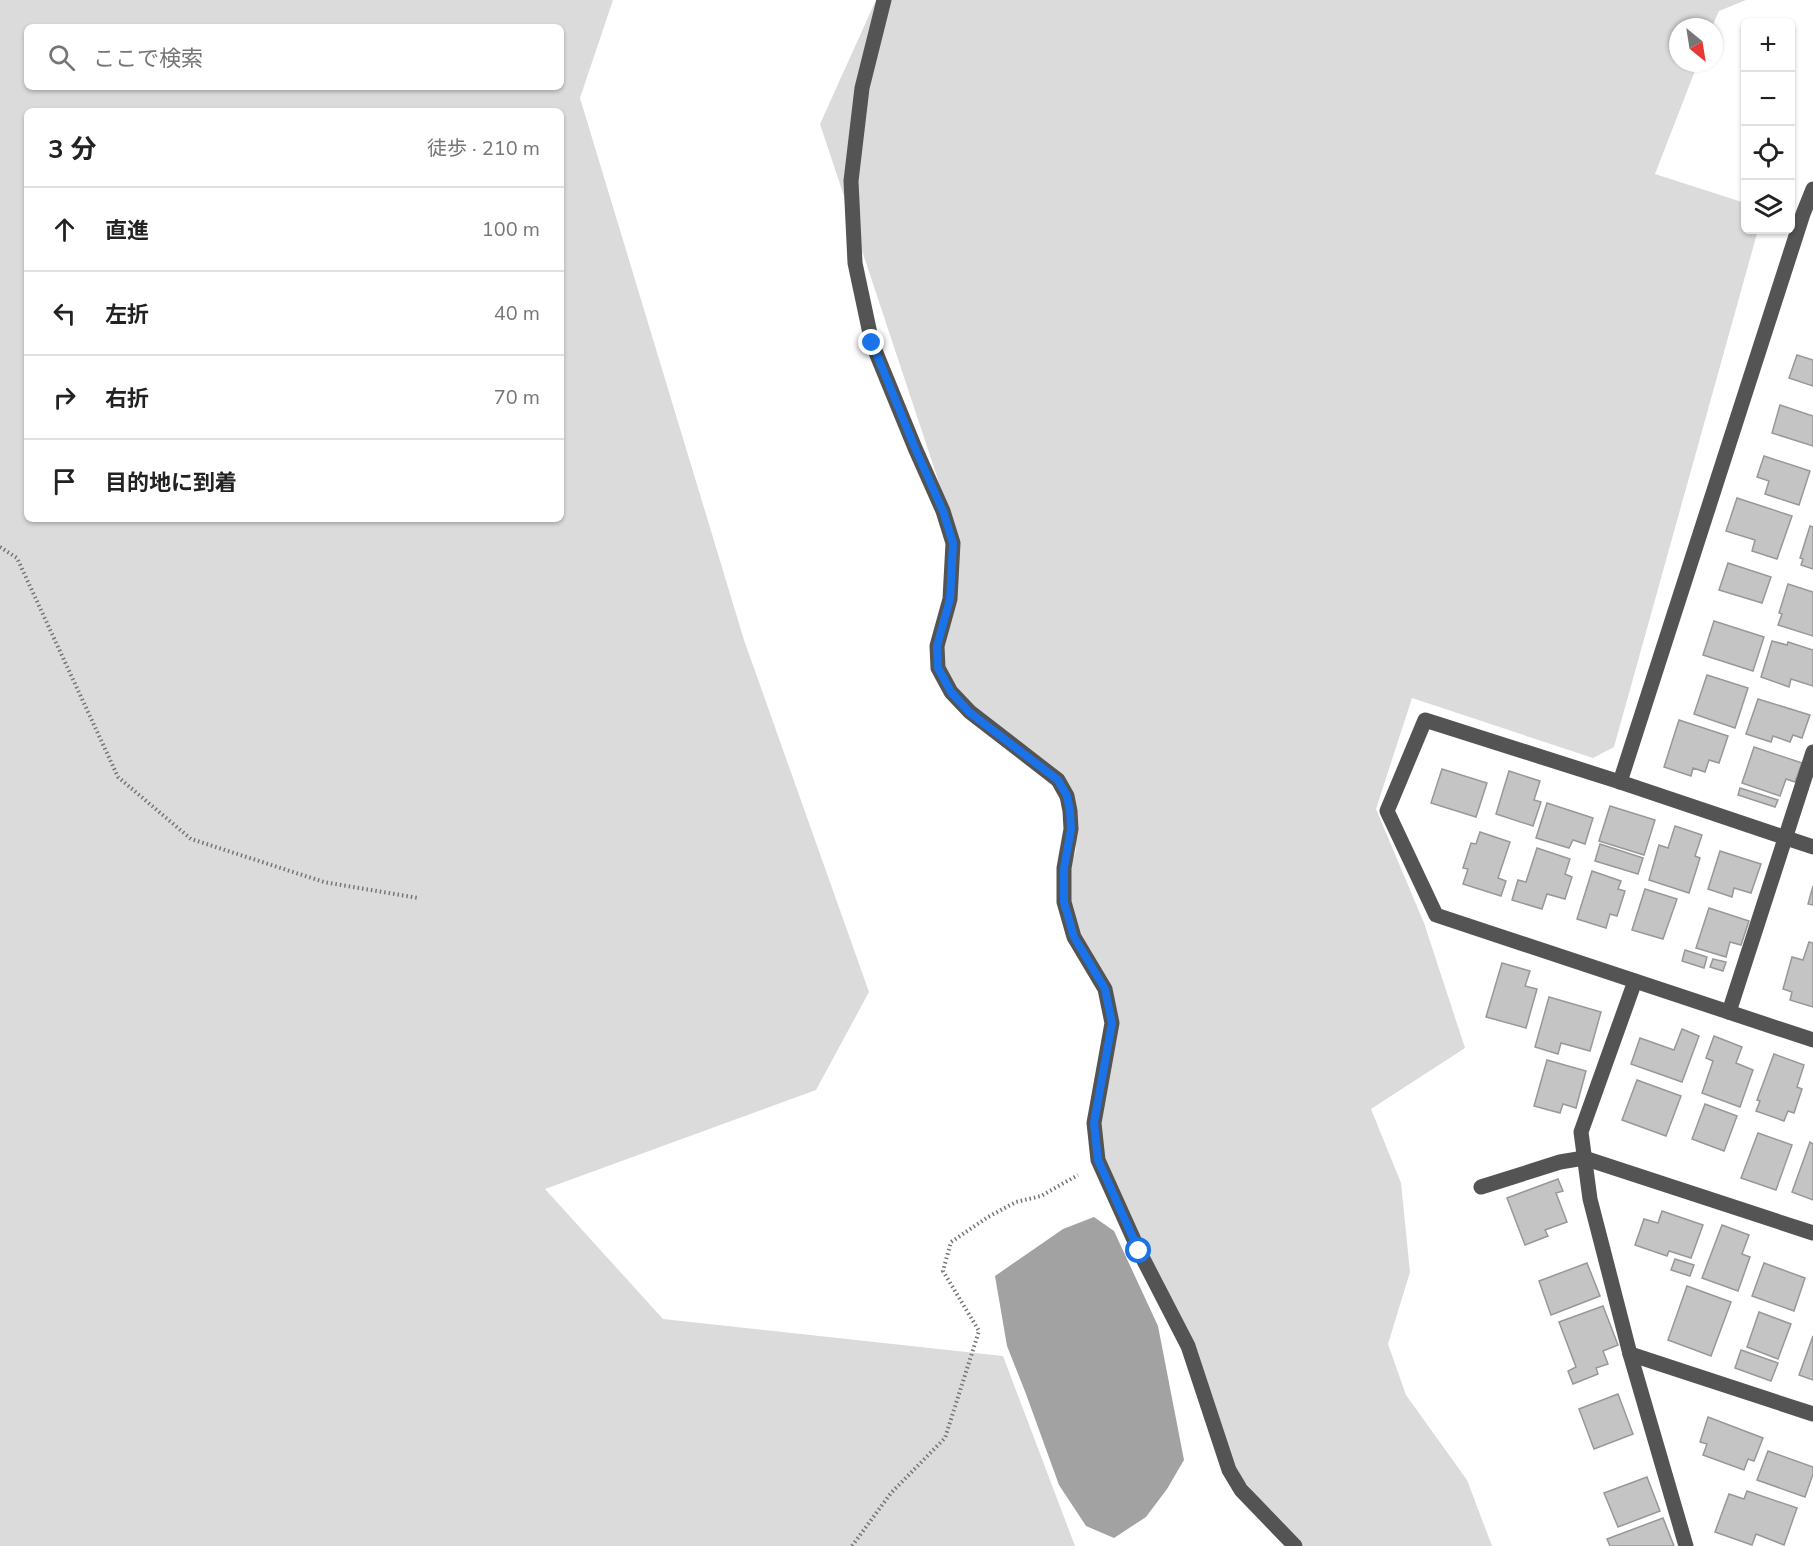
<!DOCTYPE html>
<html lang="ja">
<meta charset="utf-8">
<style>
:root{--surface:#fff;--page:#f2f2f2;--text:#222;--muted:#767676;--line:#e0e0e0}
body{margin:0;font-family:"Nunito Sans","Noto Sans JP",sans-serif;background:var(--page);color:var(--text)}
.controls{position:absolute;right:18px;top:18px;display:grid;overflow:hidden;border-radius:9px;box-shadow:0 2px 4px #0004}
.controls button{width:54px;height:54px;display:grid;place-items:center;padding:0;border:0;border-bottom:2px solid var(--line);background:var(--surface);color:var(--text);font:30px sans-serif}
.compass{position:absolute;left:1669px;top:18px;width:54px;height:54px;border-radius:50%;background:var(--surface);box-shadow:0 2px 4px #0004;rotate:150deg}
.stop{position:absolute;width:18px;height:18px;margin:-14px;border:4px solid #1a73e8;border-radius:50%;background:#fff}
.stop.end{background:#1a73e8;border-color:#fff;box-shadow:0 2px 6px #0008}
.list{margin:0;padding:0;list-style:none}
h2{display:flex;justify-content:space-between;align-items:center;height:78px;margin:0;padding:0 24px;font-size:26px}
h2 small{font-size:20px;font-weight:400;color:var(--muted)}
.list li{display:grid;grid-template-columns:39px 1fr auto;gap:18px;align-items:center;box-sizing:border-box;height:84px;padding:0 24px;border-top:2px solid var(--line)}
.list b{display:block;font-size:22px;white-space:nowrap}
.list em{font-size:20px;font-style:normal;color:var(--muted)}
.icon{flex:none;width:33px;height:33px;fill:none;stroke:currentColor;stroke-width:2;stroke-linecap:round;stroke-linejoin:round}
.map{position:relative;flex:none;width:1813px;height:1546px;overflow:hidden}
.search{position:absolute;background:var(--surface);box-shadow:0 2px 4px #0004;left:24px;top:24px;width:540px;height:66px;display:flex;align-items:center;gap:15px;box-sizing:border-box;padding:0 21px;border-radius:9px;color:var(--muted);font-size:22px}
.panel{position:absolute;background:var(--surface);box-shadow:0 2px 4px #0004;left:24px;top:108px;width:540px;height:414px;border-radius:9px}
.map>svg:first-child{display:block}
</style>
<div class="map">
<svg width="1813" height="1546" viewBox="0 0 1813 1546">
<rect width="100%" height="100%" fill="#fff"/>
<g fill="#dbdbdb" fill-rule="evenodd">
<path d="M0 0H613L580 98 744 640 869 992 816 1090 545 1189 663 1319 1003 1356 1075 1546H0ZM27 27H561V87H27ZM27 111H561V519H27Z"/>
<polygon points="876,0 1746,0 1719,11 1712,27 1678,27 1678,63 1698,63 1655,174 1745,203 1746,230 1758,230 1614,747 1593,758 1412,698 1376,809 1424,923 1465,1048 1371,1109 1401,1183 1410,1272 1388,1344 1406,1395 1467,1480 1492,1546 1299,1546 1238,1474 1102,1153 1099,1127 1117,1020 1077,933 1069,904 1070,868 1076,850 1076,809 1073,794 962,696 942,664 957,537 820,124"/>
</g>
<polygon fill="#a2a2a2" points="1094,1217 1114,1231 1158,1326 1184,1460 1167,1489 1146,1517 1114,1538 1086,1526 1059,1485 1026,1394 1007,1346 995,1276 1063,1229"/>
<g fill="#c4c4c4" stroke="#989898" stroke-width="1.5">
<polygon points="1797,355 1813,360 1813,386 1789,378"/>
<polygon points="1780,405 1813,416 1813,446 1772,433"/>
<polygon points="1764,456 1810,471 1799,505 1765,494 1769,481 1757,477"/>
<polygon points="1737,498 1792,516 1777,559 1752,551 1755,540 1726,531"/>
<polygon points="1810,526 1813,527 1813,569 1801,565 1803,559 1800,558"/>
<polygon points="1728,563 1771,577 1762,603 1719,590"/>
<polygon points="1788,584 1813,592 1813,636 1778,625 1782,614 1779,613"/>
<polygon points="1714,621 1764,637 1753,671 1703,655"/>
<polygon points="1772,641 1787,645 1788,642 1813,650 1813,686 1791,679 1789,687 1761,677"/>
<polygon points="1707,675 1748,688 1735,728 1694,714"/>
<polygon points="1758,699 1810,715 1802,738 1793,735 1790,742 1773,736 1771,742 1746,734"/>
<polygon points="1679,720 1728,736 1719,763 1709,760 1705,772 1693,768 1691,776 1664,767"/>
<polygon points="1754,747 1802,763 1795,782 1786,779 1780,796 1742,783"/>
<polygon points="1442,769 1487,783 1476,817 1431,803"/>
<polygon points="1509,771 1540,781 1534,800 1541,802 1533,826 1496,814"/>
<polygon points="1740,788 1778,800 1775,807 1738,795"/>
<polygon points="1547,803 1593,818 1585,844 1573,840 1569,848 1536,838"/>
<polygon points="1610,806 1655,820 1644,855 1599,841"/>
<polygon points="1675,826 1702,835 1695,856 1700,858 1689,893 1649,880 1659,845 1668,848"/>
<polygon points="1480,832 1510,842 1498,878 1506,881 1501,896 1463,884 1468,869 1463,868 1471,843 1476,844"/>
<polygon points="1600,844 1643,858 1638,874 1595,861"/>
<polygon points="1537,848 1570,859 1565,874 1572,877 1565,899 1547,894 1542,909 1512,900 1518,880 1526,882"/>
<polygon points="1720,851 1761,864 1751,893 1734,888 1732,897 1708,889"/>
<polygon points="1592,871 1621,881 1618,889 1625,891 1617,916 1610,914 1606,928 1577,919"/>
<polygon points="1813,886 1813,905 1808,904"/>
<polygon points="1645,889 1677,899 1663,939 1632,930"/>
<polygon points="1709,908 1749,921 1741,945 1730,942 1726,957 1696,948"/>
<polygon points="1809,942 1813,943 1813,1007 1790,1000 1792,992 1783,989 1792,957 1803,960"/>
<polygon points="1685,950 1707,957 1704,968 1682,961"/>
<polygon points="1713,959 1726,962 1723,971 1710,967"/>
<polygon points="1502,963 1530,971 1525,986 1537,989 1526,1028 1486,1017"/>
<polygon points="1549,997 1601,1012 1590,1051 1561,1043 1558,1054 1535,1047"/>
<polygon points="1682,1029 1699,1036 1682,1082 1631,1064 1640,1038 1674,1050"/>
<polygon points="1714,1036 1742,1047 1736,1063 1753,1070 1740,1107 1702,1093 1713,1061 1706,1058"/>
<polygon points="1774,1054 1804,1065 1797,1087 1802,1089 1794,1113 1788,1111 1784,1121 1756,1111 1760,1101 1757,1100"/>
<polygon points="1547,1060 1586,1071 1576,1108 1563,1104 1560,1113 1534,1106"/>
<polygon points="1637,1080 1681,1096 1666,1136 1622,1120"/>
<polygon points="1705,1104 1737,1116 1724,1151 1692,1139"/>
<polygon points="1758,1133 1792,1145 1776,1190 1741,1178"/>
<polygon points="1810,1142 1813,1144 1813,1200 1792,1192"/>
<polygon points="1558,1179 1563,1191 1556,1193 1567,1222 1545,1230 1548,1236 1525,1245 1507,1198"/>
<polygon points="1662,1211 1703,1225 1691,1258 1669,1251 1667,1256 1635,1245 1644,1219 1658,1223"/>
<polygon points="1722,1225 1749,1235 1742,1254 1750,1257 1738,1291 1702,1278"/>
<polygon points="1675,1259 1694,1265 1690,1276 1671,1270"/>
<polygon points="1587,1263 1600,1296 1551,1315 1539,1281"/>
<polygon points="1764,1263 1805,1278 1794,1311 1752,1296"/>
<polygon points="1687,1286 1731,1302 1711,1356 1668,1340"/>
<polygon points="1603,1306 1618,1345 1603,1351 1608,1364 1596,1368 1598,1374 1573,1384 1568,1371 1576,1367 1559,1322"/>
<polygon points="1759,1312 1791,1324 1778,1359 1747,1347"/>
<polygon points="1813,1336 1813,1380 1799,1375"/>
<polygon points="1741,1350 1778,1363 1771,1381 1735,1368"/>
<polygon points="1618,1394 1633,1434 1594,1449 1579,1409"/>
<polygon points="1708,1417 1763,1438 1754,1461 1748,1459 1744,1470 1703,1455 1707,1444 1700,1442"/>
<polygon points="1768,1451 1813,1467 1813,1474 1805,1497 1757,1480"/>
<polygon points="1647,1477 1660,1511 1618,1527 1604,1493"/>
<polygon points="1747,1491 1797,1508 1784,1545 1756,1534 1752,1545 1715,1532 1729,1494 1744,1499"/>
<polygon points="1663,1518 1674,1546 1610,1546 1607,1539"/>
</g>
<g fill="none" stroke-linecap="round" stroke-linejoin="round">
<g stroke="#767676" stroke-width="4" stroke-dasharray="1.5 3" stroke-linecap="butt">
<polyline points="0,547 17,558 118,777 191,839 324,882 418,898"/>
<polyline points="852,1546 891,1493 945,1438 979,1331 943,1271 951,1242 988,1217 1016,1202 1041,1196 1078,1175"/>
</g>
<g stroke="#545454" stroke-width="15">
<polyline points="884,0 862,88 851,181 855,263 872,343 915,448 943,511 953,543 950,599 937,646 938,668 951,692 970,712 1058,780 1067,796 1070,811 1071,829 1064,868 1064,902 1074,937 1105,989 1112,1023 1094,1123 1098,1160 1139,1251 1188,1346 1229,1470 1241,1490 1295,1546"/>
<polyline points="1620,782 1803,214 1813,189"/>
<polyline points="1813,847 1620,782 1425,720 1387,811 1436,915 1813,1040"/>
<polyline points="1635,981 1581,1132 1590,1199 1630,1354 1686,1546"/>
<polyline points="1729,1012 1813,752"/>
<polyline points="1481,1187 1560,1162 1584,1158 1813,1233"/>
<polyline points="1630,1354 1813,1414"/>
</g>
</g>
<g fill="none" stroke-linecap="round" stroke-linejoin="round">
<polyline stroke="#1a73e8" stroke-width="8" points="872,343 915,448 943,511 953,543 950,599 937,646 938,668 951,692 969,712 1058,780 1067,796 1070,811 1071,829 1064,868 1064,902 1074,937 1105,989 1112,1023 1094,1123 1098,1160 1139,1251"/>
</g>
</svg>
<div class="controls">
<button>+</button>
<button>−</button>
<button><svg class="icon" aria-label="locate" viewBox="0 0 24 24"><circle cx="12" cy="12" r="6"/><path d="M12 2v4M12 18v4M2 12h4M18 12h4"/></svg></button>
<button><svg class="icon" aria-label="layers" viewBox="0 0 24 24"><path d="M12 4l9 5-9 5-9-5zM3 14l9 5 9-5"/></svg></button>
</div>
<svg class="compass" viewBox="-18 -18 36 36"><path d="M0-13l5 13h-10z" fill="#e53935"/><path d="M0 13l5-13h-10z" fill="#767676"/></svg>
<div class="stop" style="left:1139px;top:1251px"></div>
<div class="stop end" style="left:872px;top:343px"></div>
<div class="search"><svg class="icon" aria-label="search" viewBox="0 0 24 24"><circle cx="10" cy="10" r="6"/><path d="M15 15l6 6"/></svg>ここで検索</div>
<section class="panel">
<h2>3 分<small>徒歩 · 210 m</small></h2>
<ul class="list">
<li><svg class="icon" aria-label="ahead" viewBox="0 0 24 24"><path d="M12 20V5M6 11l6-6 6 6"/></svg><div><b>直進</b></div><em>100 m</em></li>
<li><svg class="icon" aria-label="left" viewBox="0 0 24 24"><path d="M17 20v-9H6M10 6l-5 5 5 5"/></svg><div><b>左折</b></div><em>40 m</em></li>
<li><svg class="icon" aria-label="right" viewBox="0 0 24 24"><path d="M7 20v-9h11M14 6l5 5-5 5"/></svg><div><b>右折</b></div><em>70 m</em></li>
<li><svg class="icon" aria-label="arrive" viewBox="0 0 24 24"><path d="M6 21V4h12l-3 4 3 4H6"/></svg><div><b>目的地に到着</b></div></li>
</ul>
</section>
</div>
